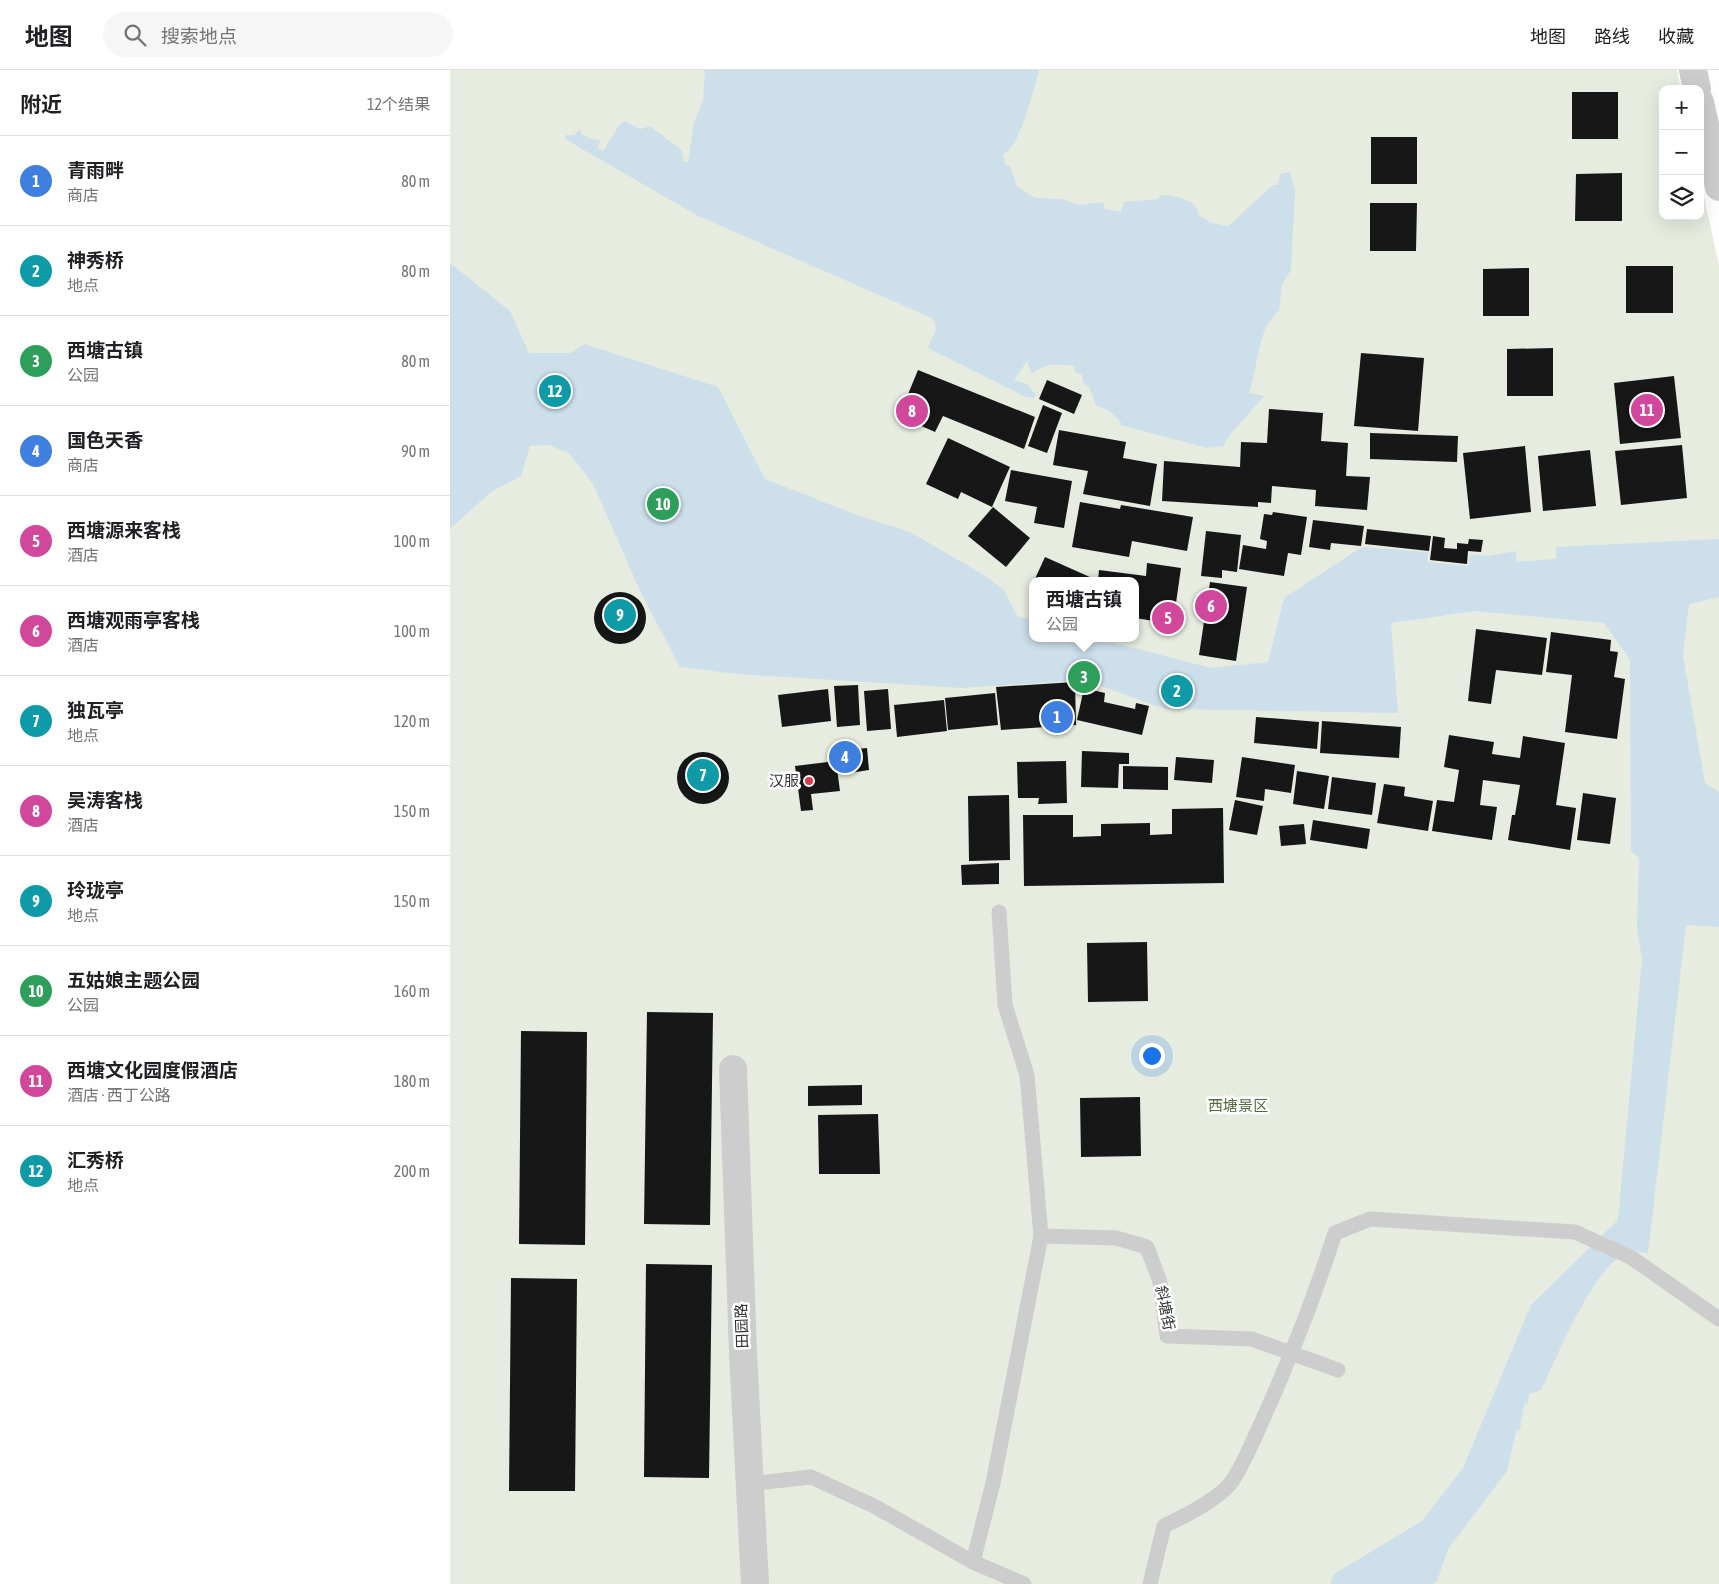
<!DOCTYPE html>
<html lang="zh">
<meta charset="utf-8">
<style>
:root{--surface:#fff;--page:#f6f6f6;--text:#202124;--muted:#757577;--line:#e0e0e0;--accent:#1a73e8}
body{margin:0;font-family:"Asap Condensed","Noto Sans SC",sans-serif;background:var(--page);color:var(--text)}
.controls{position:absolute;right:15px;top:15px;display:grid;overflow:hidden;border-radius:10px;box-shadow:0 5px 20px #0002}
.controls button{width:45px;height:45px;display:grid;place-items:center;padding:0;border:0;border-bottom:1px solid var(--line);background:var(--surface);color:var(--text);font:25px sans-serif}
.you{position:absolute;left:701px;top:985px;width:18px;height:18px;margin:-12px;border:4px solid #fff;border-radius:50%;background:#1a73e8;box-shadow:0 0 0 8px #1a73e833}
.badge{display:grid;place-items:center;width:32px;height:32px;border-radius:50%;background:var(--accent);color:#fff;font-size:16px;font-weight:700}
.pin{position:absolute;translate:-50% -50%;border:2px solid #fff;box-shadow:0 1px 5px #0006}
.popup{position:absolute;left:579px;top:507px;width:110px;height:65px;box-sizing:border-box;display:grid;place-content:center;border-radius:10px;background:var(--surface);filter:drop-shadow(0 1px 4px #0005);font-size:16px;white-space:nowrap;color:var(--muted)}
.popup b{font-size:19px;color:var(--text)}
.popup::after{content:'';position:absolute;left:50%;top:100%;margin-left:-10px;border:10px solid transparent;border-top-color:var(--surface)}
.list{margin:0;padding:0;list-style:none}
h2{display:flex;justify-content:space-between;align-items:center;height:65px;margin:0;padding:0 20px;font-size:21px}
h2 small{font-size:16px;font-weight:400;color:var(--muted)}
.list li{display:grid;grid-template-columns:32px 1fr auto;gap:15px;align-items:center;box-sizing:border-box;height:90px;padding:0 20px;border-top:1px solid var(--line)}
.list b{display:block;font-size:19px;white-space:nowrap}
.list p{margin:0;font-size:16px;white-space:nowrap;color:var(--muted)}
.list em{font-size:16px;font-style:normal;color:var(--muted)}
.icon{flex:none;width:28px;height:28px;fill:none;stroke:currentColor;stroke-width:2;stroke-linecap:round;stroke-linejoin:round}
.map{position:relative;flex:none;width:1269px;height:1514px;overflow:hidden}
header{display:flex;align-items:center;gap:30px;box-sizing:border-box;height:70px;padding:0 25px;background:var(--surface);border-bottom:1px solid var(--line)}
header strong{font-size:24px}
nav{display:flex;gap:28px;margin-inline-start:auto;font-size:18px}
.search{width:350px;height:45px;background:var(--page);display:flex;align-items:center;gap:12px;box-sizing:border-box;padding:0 18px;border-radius:28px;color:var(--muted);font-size:19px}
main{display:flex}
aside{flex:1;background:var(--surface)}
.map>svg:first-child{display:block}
</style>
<header>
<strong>地图</strong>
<div class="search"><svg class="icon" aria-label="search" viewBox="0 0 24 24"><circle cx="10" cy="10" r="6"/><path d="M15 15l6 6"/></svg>搜索地点</div>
<nav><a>地图</a><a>路线</a><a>收藏</a></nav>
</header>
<main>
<aside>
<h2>附近<small>12个结果</small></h2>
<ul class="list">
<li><span class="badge" style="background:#3f7fe0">1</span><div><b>青雨畔</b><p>商店</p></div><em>80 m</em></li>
<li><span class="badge" style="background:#0f9aa8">2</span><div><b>神秀桥</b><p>地点</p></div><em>80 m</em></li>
<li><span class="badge" style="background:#2e9e5b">3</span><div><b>西塘古镇</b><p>公园</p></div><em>80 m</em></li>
<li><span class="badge" style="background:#3f7fe0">4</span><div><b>国色天香</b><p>商店</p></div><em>90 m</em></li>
<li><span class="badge" style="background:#d1479c">5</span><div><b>西塘源来客栈</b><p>酒店</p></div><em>100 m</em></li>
<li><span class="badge" style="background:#d1479c">6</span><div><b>西塘观雨亭客栈</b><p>酒店</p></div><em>100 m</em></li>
<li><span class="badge" style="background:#0f9aa8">7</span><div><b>独瓦亭</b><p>地点</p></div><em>120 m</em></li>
<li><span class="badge" style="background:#d1479c">8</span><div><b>吴涛客栈</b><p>酒店</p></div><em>150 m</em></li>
<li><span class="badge" style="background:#0f9aa8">9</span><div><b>玲珑亭</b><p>地点</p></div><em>150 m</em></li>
<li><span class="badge" style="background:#2e9e5b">10</span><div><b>五姑娘主题公园</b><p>公园</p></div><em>160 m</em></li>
<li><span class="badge" style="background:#d1479c">11</span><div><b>西塘文化园度假酒店</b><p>酒店 · 西丁公路</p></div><em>180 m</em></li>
<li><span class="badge" style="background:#0f9aa8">12</span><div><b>汇秀桥</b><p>地点</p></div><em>200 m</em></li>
</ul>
</aside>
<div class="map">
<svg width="1269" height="1514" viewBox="0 0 1269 1514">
<rect width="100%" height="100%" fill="#fff"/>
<path fill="#e6ecdf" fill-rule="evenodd" d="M0 0H1227L1231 19H1213V146H1250V109L1269 195V1514H0ZM583 511H685V568H583Z"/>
<g fill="#ccdfeb">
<path d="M255 0H589C584 18 570 78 553 84L555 95 560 96 567 116 585 128 612 129 630 135 653 132 655 139 671 142 674 132 707 129 711 125C727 127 745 127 750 146L762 153 778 156 823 115H828L830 104 840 102 845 122 841 200 832 214 829 241C806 260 809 296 799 323L814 326 776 370 774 376 758 378 670 355 671 352 658 340 646 335 639 317 634 314 632 305 625 302V296C609 294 594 292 582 304L577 291 564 310 578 315 586 325 584 328 576 327 478 278 486 259 485 252 482 248 248 146 115 69 116 65H124L130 59 131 64 141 69 150 70 148 78 153 81 170 54 175 51 191 59 200 56 229 78 232 82 234 92H238L244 52 253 31Z"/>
<path d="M0 193 60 241 79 283H120L134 274 268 317 315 409 404 444 460 462 534 505 554 520 568 547 583 549V568H633L665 573 761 598 818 592 834 528 912 477 978 482 977 492 1018 496 1021 484 1038 486 1066 481 1067 492 1106 489V477L1269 469V527L1239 534 1233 586 1255 713 1269 722V857L1236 855 1198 1183C1193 1183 1184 1180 1179 1182 1144 1193 1107 1288 1091 1320L1079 1324 1078 1333 1074 1334 1070 1360 1066 1362 1057 1401 998 1479 987 1511 983 1514H880L884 1504 972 1451 1013 1398 1081 1235 1168 1150 1192 889 1187 858 1189 788 1181 781 1180 589 1154 553 1025 541 941 553 948 643 715 639 634 610 512 618 287 604 230 597 191 523 143 414 120 384 99 375 80 376 71 406 42 421 0 459Z"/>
</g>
<g fill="#171717">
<rect x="1122" y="22" width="46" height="47"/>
<rect x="921" y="67" width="46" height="47"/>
<polygon points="1172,103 1172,151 1125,151 1126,104"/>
<polygon points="920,133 967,133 966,181 920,181"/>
<rect x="1176" y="196" width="47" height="47"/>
<polygon points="1079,198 1079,246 1033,246 1033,199"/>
<polygon points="1103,278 1103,326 1057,326 1057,279"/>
<polygon points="911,283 974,288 968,361 904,356"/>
<polygon points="468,300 585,347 574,379 493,346 485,362 449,346"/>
<polygon points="1224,306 1231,368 1170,374 1164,313"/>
<polygon points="597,310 632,325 624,344 589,329"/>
<polygon points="593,335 612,343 597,383 578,376"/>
<polygon points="819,339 873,343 871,371 898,373 896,406 920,407 917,440 865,436 866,420 822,416 821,433 808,432 808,437 712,431 714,391 790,397 791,372 817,373"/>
<polygon points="609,360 676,372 673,388 707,394 700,436 633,424 638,401 603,395"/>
<polygon points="920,363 1008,366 1007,392 920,389"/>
<polygon points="498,368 560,397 542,437 511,422 508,429 476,414"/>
<polygon points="1232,375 1237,428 1171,435 1165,381"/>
<polygon points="1075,376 1081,442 1020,449 1013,383"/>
<polygon points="1140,380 1146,436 1093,441 1088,386"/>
<polygon points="561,400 622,411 614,458 584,453 587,437 555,431"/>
<polygon points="630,432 670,439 671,435 743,447 737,481 682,471 679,487 622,477"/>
<polygon points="543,437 580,468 556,497 518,466"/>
<polygon points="823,442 857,447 851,485 838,483 834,506 789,499 793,475 816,479 817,471 810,469 814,444 822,445"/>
<polygon points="863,450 914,456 911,476 881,473 880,480 859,477"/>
<polygon points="917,459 981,466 979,481 915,474"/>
<polygon points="756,461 791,465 787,502 772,500 772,508 751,506"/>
<polygon points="983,466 995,468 994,478 1007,479 1007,473 1018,474 1019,469 1033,470 1031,482 1018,481 1017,494 980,490"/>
<polygon points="595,487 642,508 642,511 584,511"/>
<polygon points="697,493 731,498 723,554 685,548 685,511 648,511 649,500 696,506"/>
<polygon points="760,512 797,517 786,591 749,585"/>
<circle cx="170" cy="548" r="26"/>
<polygon points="1026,559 1097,568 1092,605 1046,600 1041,634 1018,631"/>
<polygon points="1101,562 1161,570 1160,581 1168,582 1164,607 1175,609 1167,669 1115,662 1122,605 1096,602"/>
<polygon points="625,612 626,655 551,660 546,617"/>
<polygon points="408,615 410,655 387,657 384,616"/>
<polygon points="634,618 655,623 654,632 685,639 686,633 699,636 692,665 627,650"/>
<polygon points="378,619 381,651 332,657 328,625"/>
<polygon points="438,619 441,659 417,661 414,621"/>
<polygon points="545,623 548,655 498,660 495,628"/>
<polygon points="494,630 497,661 447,667 444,635"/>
<polygon points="806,647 869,652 867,679 804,673"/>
<polygon points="872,651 951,657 949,688 870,683"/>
<polygon points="999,665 1044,672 1042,684 1070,688 1073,666 1115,673 1106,735 1126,738 1120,780 1058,770 1062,745 1065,745 1070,715 1033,710 1030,735 1047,737 1042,770 982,761 987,730 1004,732 1009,700 994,697"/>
<polygon points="417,678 419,700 393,704 390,681"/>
<polygon points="632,681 679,683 679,694 669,694 668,718 631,717"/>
<circle cx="253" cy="708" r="26"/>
<polygon points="726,687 764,690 762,713 724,710"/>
<polygon points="792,687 845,695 841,723 815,719 814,731 786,727"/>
<polygon points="386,691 390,721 361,724 363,740 351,741 345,696"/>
<polygon points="616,691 617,733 588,734 589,728 568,728 567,692"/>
<polygon points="673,696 718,697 718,720 673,719"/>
<polygon points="847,701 879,706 874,739 843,734"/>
<polygon points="882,707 926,713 922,745 878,739"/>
<polygon points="934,714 955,717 954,726 983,731 978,761 927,753"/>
<polygon points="1133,723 1166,728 1160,774 1127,770"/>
<polygon points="559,725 560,790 519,791 518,726"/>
<polygon points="785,730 813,736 807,765 779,760"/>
<polygon points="773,738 774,813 574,816 573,745 623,745 623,767 651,766 651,754 700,753 700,765 722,764 722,739"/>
<polygon points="863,750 920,759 917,779 860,770"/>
<polygon points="854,754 856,774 831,776 829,756"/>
<polygon points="549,793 549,814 512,815 511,795"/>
<polygon points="697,872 698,931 638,932 637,873"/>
<polygon points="197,942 263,943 260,1155 194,1154"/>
<polygon points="71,961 137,962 135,1175 69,1174"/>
<polygon points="412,1015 412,1035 358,1036 358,1016"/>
<polygon points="690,1027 691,1086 631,1087 630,1028"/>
<polygon points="428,1044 430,1104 369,1104 368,1045"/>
<polygon points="196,1194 262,1195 259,1408 194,1407"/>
<polygon points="61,1208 127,1209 125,1421 59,1421"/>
</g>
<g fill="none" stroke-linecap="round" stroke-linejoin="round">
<g stroke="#cdcdcd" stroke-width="15">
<polyline points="591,1166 666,1168 697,1177 710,1212 717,1266 802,1269 888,1300"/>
<polyline points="299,1414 361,1407 424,1436 523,1492 574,1514"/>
<polyline points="523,1492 543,1413 591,1166 577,1005 555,935 549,842"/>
<path d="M700 1514 714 1456C733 1447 765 1431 779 1415 789 1404 802 1373 809 1358 838 1294 864 1229 885 1163L920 1149 1125 1162 1182 1188 1269 1249"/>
</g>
<polyline stroke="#cdcdcd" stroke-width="28" points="283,999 293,1283 305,1514"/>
<g stroke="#cdcdcd" stroke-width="28">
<polyline points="1243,0 1247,19"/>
<polyline points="1250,32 1269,117"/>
</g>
</g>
<circle fill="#dc3d4b" stroke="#fff" stroke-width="2" cx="359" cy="711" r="5"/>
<g text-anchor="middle" stroke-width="5" stroke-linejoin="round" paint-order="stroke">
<g font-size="15" fill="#303030" stroke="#fff" text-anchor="end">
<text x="349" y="716">汉服</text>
</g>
<g font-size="15" fill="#54693f" stroke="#fff">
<text x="788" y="1041">西塘景区</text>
</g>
<g font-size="15" fill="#303030" stroke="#fff">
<text transform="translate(715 1238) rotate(79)" y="5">斜塘街</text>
<text transform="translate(292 1256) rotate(-92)" y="5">田园路</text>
</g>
</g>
</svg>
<div class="controls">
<button>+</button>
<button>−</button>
<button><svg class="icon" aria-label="layers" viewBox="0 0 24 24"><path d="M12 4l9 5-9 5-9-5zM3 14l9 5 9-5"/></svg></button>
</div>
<div class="you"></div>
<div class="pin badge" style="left:607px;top:647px;background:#3f7fe0">1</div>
<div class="pin badge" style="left:727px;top:621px;background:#0f9aa8">2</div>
<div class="pin badge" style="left:634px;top:607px;background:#2e9e5b">3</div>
<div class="popup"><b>西塘古镇</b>公园</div>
<div class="pin badge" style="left:395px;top:687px;background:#3f7fe0">4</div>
<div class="pin badge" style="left:718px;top:548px;background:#d1479c">5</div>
<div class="pin badge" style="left:761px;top:536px;background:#d1479c">6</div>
<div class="pin badge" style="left:253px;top:705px;background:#0f9aa8">7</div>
<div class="pin badge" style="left:462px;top:341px;background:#d1479c">8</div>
<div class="pin badge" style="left:170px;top:545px;background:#0f9aa8">9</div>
<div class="pin badge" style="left:213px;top:434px;background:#2e9e5b">10</div>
<div class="pin badge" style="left:1197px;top:340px;background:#d1479c">11</div>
<div class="pin badge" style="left:105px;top:321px;background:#0f9aa8">12</div>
</div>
</main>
